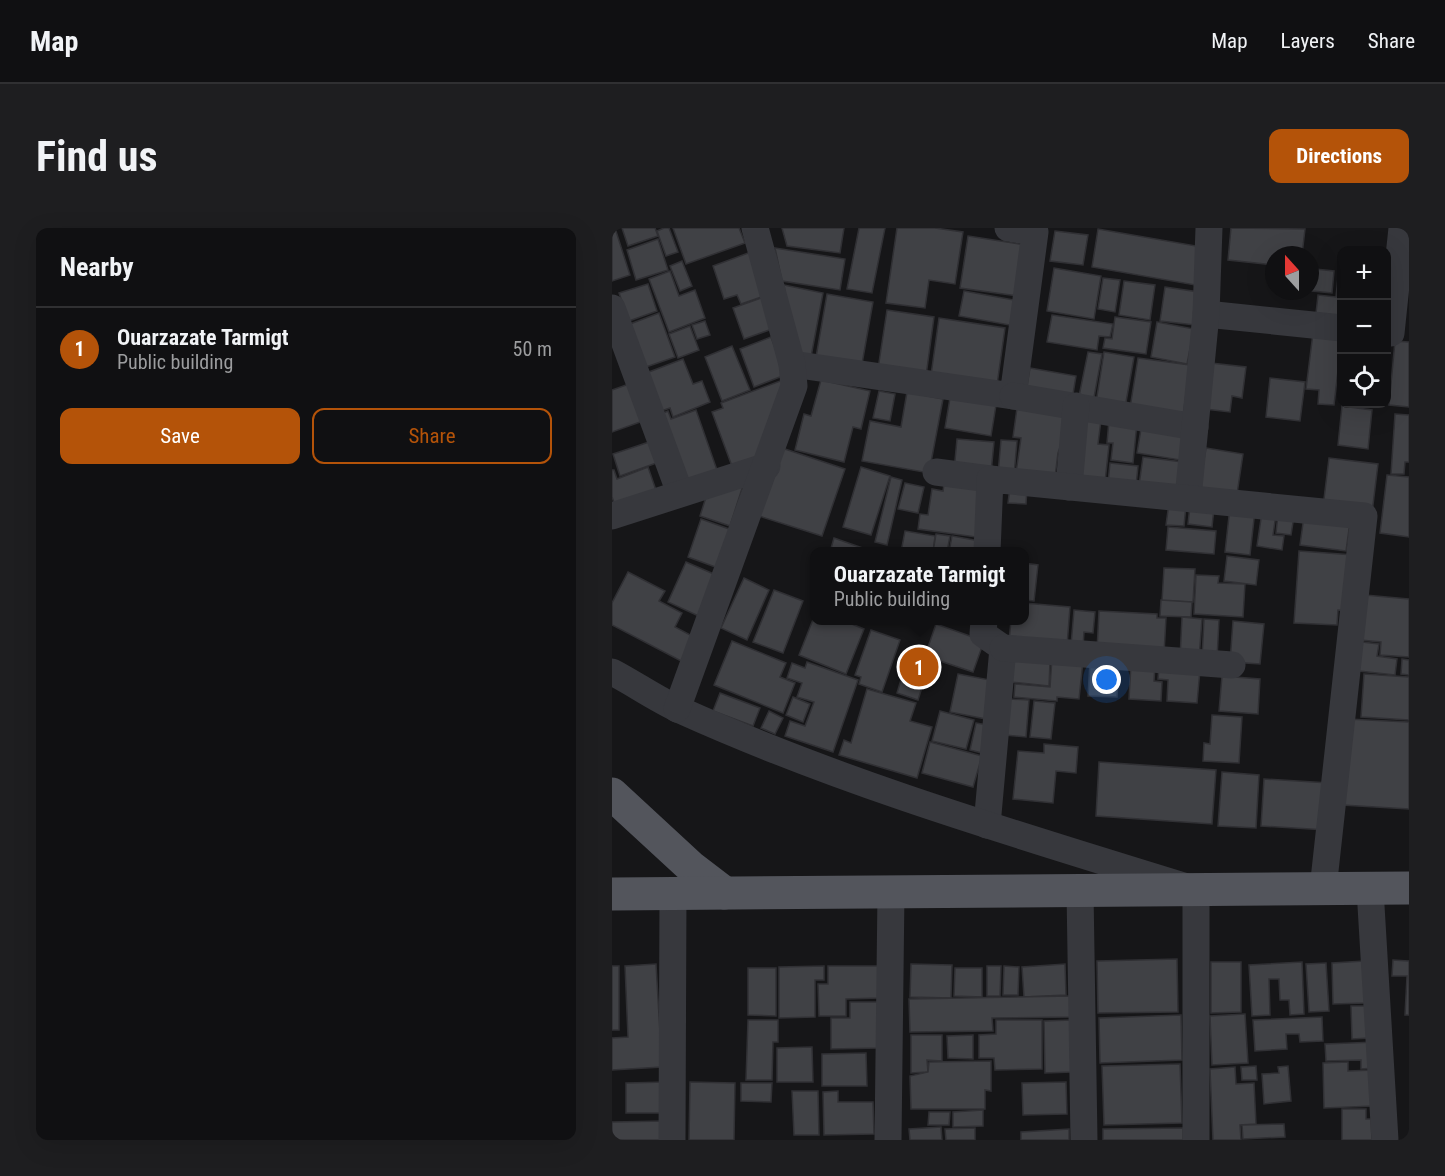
<!DOCTYPE html>
<meta charset="utf-8">
<style>
:root{--surface:#101012;--page:#1e1e20;--text:#f1f3f6;--muted:#9c9d9f;--line:#303032;--accent:#b45309}
body{margin:0;font-family:"Roboto Condensed",sans-serif;background:var(--page);color:var(--text)}
.controls{position:absolute;right:18px;top:18px;display:grid;overflow:hidden;border-radius:12px;box-shadow:0 6px 24px #0002}
.controls button{width:54px;height:54px;display:grid;place-items:center;padding:0;border:0;border-bottom:2px solid var(--line);background:var(--surface);color:var(--text);font:30px sans-serif}
.compass{position:absolute;left:653px;top:18px;width:54px;height:54px;border-radius:50%;background:var(--surface);box-shadow:0 6px 24px #0002;rotate:339deg}
.you{position:absolute;left:495px;top:452px;width:21px;height:21px;margin:-15px;border:4px solid #fff;border-radius:50%;background:#1a73e8;box-shadow:0 0 0 9px #1a73e833}
.badge{display:grid;place-items:center;width:39px;height:39px;border-radius:50%;background:var(--accent);color:#fff;font-size:20px;font-weight:700}
.pin{position:absolute;translate:-50% -50%;border:3px solid #fff;box-shadow:0 2px 6px #0006}
.popup{position:absolute;left:198px;top:319px;width:219px;height:78px;box-sizing:border-box;display:grid;place-content:center;border-radius:12px;background:var(--surface);filter:drop-shadow(0 2px 4px #0005);font-size:20px;white-space:nowrap;color:var(--muted)}
.popup b{font-size:22px;color:var(--text)}
.popup::after{content:'';position:absolute;left:50%;top:100%;margin-left:-12px;border:12px solid transparent;border-top-color:var(--surface)}
.list{margin:0;padding:0;list-style:none}
h2{display:flex;justify-content:space-between;align-items:center;height:78px;margin:0;padding:0 24px;font-size:26px}
h2 small{font-size:20px;font-weight:400;color:var(--muted)}
.list li{display:grid;grid-template-columns:39px 1fr auto;gap:18px;align-items:center;box-sizing:border-box;height:84px;padding:0 24px;border-top:2px solid var(--line)}
.list b{display:block;font-size:22px;white-space:nowrap}
.list p{margin:0;font-size:20px;white-space:nowrap;color:var(--muted)}
.list em{font-size:20px;font-style:normal;color:var(--muted)}
.actions{display:flex;gap:12px;padding:18px 24px}
.actions a{flex:1;padding:14px 0;border:2px solid var(--accent);border-radius:12px;text-align:center;font-size:21px;color:var(--accent)}
.actions .main{background:var(--accent);color:#fff}
.icon{flex:none;width:33px;height:33px;fill:none;stroke:currentColor;stroke-width:2;stroke-linecap:round;stroke-linejoin:round}
.map{position:relative;flex:none;width:797px;height:912px;overflow:hidden;border-radius:12px}
header{display:flex;align-items:center;gap:36px;box-sizing:border-box;height:84px;padding:0 30px;background:var(--surface);border-bottom:2px solid var(--line)}
header strong{font-size:28px}
nav{display:flex;gap:33px;margin-inline-start:auto;font-size:21px}
.intro{display:flex;align-items:center;justify-content:space-between;box-sizing:border-box;height:144px;padding:0 36px}
h1{margin:0;font-size:42px}
.button{padding:15px 27px;border-radius:12px;background:var(--accent);color:#fff;font-size:21px;font-weight:700}
main{display:flex;gap:36px;padding:0 36px}
aside{flex:1;background:var(--surface);border-radius:12px;box-shadow:0 6px 24px #0002}
.map>svg:first-child{display:block}
</style>
<header>
<strong>Map</strong>
<nav><a>Map</a><a>Layers</a><a>Share</a></nav>
</header>
<div class="intro"><h1>Find us</h1><a class="button">Directions</a></div>
<main>
<aside>
<h2>Nearby<small></small></h2>
<ul class="list">
<li><span class="badge">1</span><div><b>Ouarzazate Tarmigt</b><p>Public building</p></div><em>50 m</em></li>
</ul>
<div class="actions"><a class="main">Save</a><a>Share</a></div>
</aside>
<div class="map">
<svg width="797" height="912" viewBox="0 0 797 912">
<rect width="100%" height="100%" fill="#161618"/>
<g fill="#404145" stroke="#303034" stroke-width="1.5">
<polygon points="0,0 3,0 18,47 0,53"/>
<polygon points="10,0 43,0 46,8 16,18"/>
<polygon points="52,0 57,0 66,24 54,28 45,3"/>
<polygon points="61,0 127,0 133,15 74,36"/>
<polygon points="170,0 232,0 228,25 175,18"/>
<polygon points="247,0 273,0 260,65 235,61"/>
<polygon points="285,0 323,0 351,4 343,56 317,52 313,80 274,75"/>
<polygon points="619,0 693,1 690,27 662,27 662,37 616,32"/>
<polygon points="486,1 590,19 583,57 480,39"/>
<polygon points="443,3 476,7 471,37 438,33"/>
<polygon points="356,8 414,17 406,68 348,60"/>
<polygon points="46,11 56,42 24,52 15,22"/>
<polygon points="163,20 233,31 228,62 170,53"/>
<polygon points="139,24 155,67 129,76 125,67 112,71 101,38"/>
<polygon points="70,33 80,58 68,63 58,38"/>
<polygon points="442,40 489,48 482,91 435,83"/>
<polygon points="703,41 722,43 720,65 700,63"/>
<polygon points="58,43 67,68 83,62 93,90 57,104 37,51"/>
<polygon points="726,49 730,49 730,88 704,85 706,67 724,69"/>
<polygon points="491,50 508,52 503,84 486,81"/>
<polygon points="512,53 543,57 538,92 507,87"/>
<polygon points="36,56 45,83 17,93 7,65"/>
<polygon points="172,57 211,65 199,129 182,126"/>
<polygon points="553,59 587,64 583,97 548,93"/>
<polygon points="352,63 407,73 403,98 347,88"/>
<polygon points="215,66 261,74 250,136 204,129"/>
<polygon points="152,69 163,100 132,111 121,80"/>
<polygon points="275,82 322,89 314,148 266,141"/>
<polygon points="47,85 63,129 34,139 18,96"/>
<polygon points="440,87 501,96 498,109 487,108 485,122 435,114"/>
<polygon points="503,89 539,94 534,126 491,120 493,110 500,111"/>
<polygon points="327,90 393,100 385,157 319,147"/>
<polygon points="93,93 98,107 85,111 80,97"/>
<polygon points="545,94 582,101 575,136 539,129"/>
<polygon points="78,98 87,122 66,130 57,106"/>
<polygon points="701,105 730,108 722,177 706,176 707,162 694,161"/>
<polygon points="159,109 173,147 142,159 128,121"/>
<polygon points="783,113 797,114 797,179 777,177"/>
<polygon points="120,118 138,162 110,173 93,129"/>
<polygon points="476,124 490,126 481,175 466,173"/>
<polygon points="492,124 522,129 513,180 484,175"/>
<polygon points="526,130 578,137 571,188 518,180"/>
<polygon points="71,131 81,156 90,153 98,174 61,189 58,180 43,185 29,147"/>
<polygon points="599,135 634,139 630,170 620,168 618,184 593,181"/>
<polygon points="418,140 464,148 460,172 414,164"/>
<polygon points="658,150 693,154 688,193 654,189"/>
<polygon points="171,152 150,230 121,241 100,184 111,180 109,175"/>
<polygon points="209,152 258,163 249,201 241,199 232,234 183,222 192,186 199,188"/>
<polygon points="17,156 31,193 0,204 0,162"/>
<polygon points="267,163 283,166 278,193 261,190"/>
<polygon points="295,164 331,171 317,245 250,233 258,193 289,199"/>
<polygon points="339,164 385,171 379,208 333,200"/>
<polygon points="730,178 760,182 756,221 726,217"/>
<polygon points="405,180 460,187 446,225 443,249 404,245 409,210 401,209"/>
<polygon points="84,182 105,242 68,255 44,188 56,183 59,191"/>
<polygon points="783,186 797,187 797,234 793,234 792,246 779,246"/>
<polygon points="470,190 489,192 486,216 497,217 493,254 464,252"/>
<polygon points="497,192 525,195 521,235 499,232 501,215 495,215"/>
<polygon points="530,195 573,203 568,232 525,225"/>
<polygon points="345,211 382,214 379,245 342,243"/>
<polygon points="43,212 50,233 8,248 1,226"/>
<polygon points="389,212 405,213 402,248 386,246"/>
<polygon points="170,220 233,241 210,308 147,288"/>
<polygon points="594,220 631,226 625,266 587,260"/>
<polygon points="531,229 571,234 567,262 527,257"/>
<polygon points="717,230 766,236 760,285 711,279"/>
<polygon points="498,235 526,238 524,258 496,255"/>
<polygon points="36,239 45,265 4,280 0,269 0,242 2,242 5,251"/>
<polygon points="249,239 278,248 259,307 231,299"/>
<polygon points="775,247 797,249 797,309 768,305"/>
<polygon points="279,249 290,252 275,317 263,314"/>
<polygon points="133,251 118,298 88,288 95,266"/>
<polygon points="293,255 312,259 306,285 286,281"/>
<polygon points="332,256 371,262 364,309 306,301 308,286 316,287 320,261 331,263"/>
<polygon points="398,259 415,260 414,276 396,275"/>
<polygon points="557,275 574,277 572,298 554,297"/>
<polygon points="578,278 602,280 600,299 576,296"/>
<polygon points="618,279 643,282 638,327 613,324"/>
<polygon points="650,284 664,286 661,307 672,308 670,322 645,318"/>
<polygon points="666,286 682,288 679,307 664,305"/>
<polygon points="692,288 738,294 734,323 688,317"/>
<polygon points="89,291 120,302 106,340 76,329"/>
<polygon points="556,299 604,303 602,326 554,322"/>
<polygon points="293,303 323,308 321,324 289,324"/>
<polygon points="324,306 338,308 335,324 321,324"/>
<polygon points="340,308 368,313 366,324 337,324"/>
<polygon points="222,310 262,324 218,324"/>
<polygon points="687,323 742,327 738,383 726,382 725,397 682,395"/>
<polygon points="615,328 647,332 644,357 612,353"/>
<polygon points="74,334 111,350 93,391 56,374"/>
<polygon points="412,335 426,337 422,373 412,372"/>
<polygon points="552,340 583,341 581,374 550,373"/>
<polygon points="16,344 53,363 47,373 70,385 63,399 84,410 71,434 0,397 0,375"/>
<polygon points="584,347 607,348 606,355 633,356 631,389 582,386"/>
<polygon points="132,350 157,362 135,412 109,400"/>
<polygon points="162,362 191,373 171,425 141,414"/>
<polygon points="753,367 797,371 797,429 768,427 769,414 748,412"/>
<polygon points="549,372 580,374 579,389 548,388"/>
<polygon points="412,375 458,379 455,418 397,414 399,392 412,392"/>
<polygon points="462,382 483,384 481,405 472,404 471,419 459,417"/>
<polygon points="487,383 545,386 545,390 554,390 552,426 485,422"/>
<polygon points="202,389 202,392 230,392 252,401 234,446 187,427"/>
<polygon points="570,389 590,391 587,431 568,430"/>
<polygon points="592,391 607,392 605,431 590,430"/>
<polygon points="621,393 652,396 648,436 618,434"/>
<polygon points="324,396 372,413 361,444 313,428"/>
<polygon points="259,402 288,412 270,464 247,456 249,449 243,447"/>
<polygon points="120,413 174,435 168,449 183,455 171,485 102,457"/>
<polygon points="750,414 767,416 765,428 785,431 783,447 747,443"/>
<polygon points="296,428 327,437 323,453 313,450 306,472 285,465"/>
<polygon points="440,430 471,433 467,471 445,469 445,473 402,469 403,456 438,459"/>
<polygon points="400,431 438,434 437,458 398,454"/>
<polygon points="790,431 797,432 797,447 789,446"/>
<polygon points="195,434 246,452 221,524 173,508 178,493 193,498 202,474 185,469 190,455 175,450 180,435 193,440"/>
<polygon points="478,434 507,436 505,469 476,468"/>
<polygon points="519,436 543,437 542,453 550,454 549,473 517,471"/>
<polygon points="547,439 588,442 585,475 555,473 556,452 546,451"/>
<polygon points="346,446 378,452 374,491 338,484"/>
<polygon points="752,446 797,449 797,492 749,489"/>
<polygon points="610,448 648,451 646,486 607,483"/>
<polygon points="255,461 304,475 298,493 320,499 305,550 227,527 232,512 239,515"/>
<polygon points="108,465 148,480 141,498 101,483"/>
<polygon points="181,469 198,476 191,494 174,487"/>
<polygon points="397,471 417,472 414,509 393,507"/>
<polygon points="422,473 443,475 439,511 418,509"/>
<polygon points="157,483 171,490 163,506 149,500"/>
<polygon points="328,483 362,492 354,521 320,513"/>
<polygon points="600,487 630,489 627,535 591,533 592,515 598,516"/>
<polygon points="735,491 797,494 797,581 730,577"/>
<polygon points="364,495 376,497 370,525 358,522"/>
<polygon points="318,514 370,528 361,559 310,545"/>
<polygon points="432,516 466,519 464,545 444,543 441,575 401,571 406,523 432,525"/>
<polygon points="487,534 604,542 600,596 484,588"/>
<polygon points="610,544 647,547 644,600 606,598"/>
<polygon points="652,551 717,555 714,602 649,598"/>
<polygon points="565,731 566,784 486,785 485,733"/>
<polygon points="781,732 797,733 797,787 793,787 795,748 780,748"/>
<polygon points="752,733 754,775 721,776 720,735"/>
<polygon points="599,734 629,734 629,784 599,785"/>
<polygon points="690,734 692,786 678,787 677,772 668,772 667,751 657,751 658,787 640,788 637,737"/>
<polygon points="714,735 717,783 697,784 694,736"/>
<polygon points="44,736 50,839 0,842 0,810 16,809 13,738"/>
<polygon points="299,736 340,737 339,770 298,769"/>
<polygon points="453,736 454,767 412,769 410,739"/>
<rect x="0" y="738" width="7" height="64"/>
<polygon points="212,738 212,752 203,752 203,789 167,790 167,739"/>
<polygon points="216,738 268,738 268,770 234,771 234,788 207,788 206,756 216,756"/>
<polygon points="375,738 389,738 388,768 375,768"/>
<polygon points="392,738 407,739 406,767 391,767"/>
<polygon points="136,740 164,740 164,788 136,787"/>
<polygon points="343,740 370,740 370,769 342,768"/>
<polygon points="459,768 459,789 380,790 381,803 298,804 297,771"/>
<polygon points="238,774 268,774 268,820 219,821 219,790 238,790"/>
<polygon points="739,778 757,778 758,810 740,811"/>
<polygon points="633,786 636,835 600,837 598,788"/>
<polygon points="569,787 570,832 488,835 487,790"/>
<polygon points="710,789 711,813 688,814 687,806 674,806 675,821 643,823 641,792"/>
<polygon points="136,792 166,792 166,814 161,814 160,852 134,852"/>
<polygon points="384,792 430,792 430,841 383,842 382,830 367,830 367,807 384,806"/>
<polygon points="459,792 460,844 433,845 432,793"/>
<polygon points="299,807 330,807 330,833 315,832 316,844 299,845"/>
<polygon points="361,807 361,831 336,830 335,808"/>
<polygon points="764,814 765,840 749,841 749,832 714,833 713,816"/>
<polygon points="200,819 201,854 165,854 165,820"/>
<polygon points="254,825 255,858 210,858 210,826"/>
<polygon points="379,833 379,863 373,862 373,881 299,881 298,848 316,844 317,834"/>
<polygon points="736,834 736,843 762,842 763,878 712,880 711,835"/>
<polygon points="568,836 570,895 492,897 490,838"/>
<polygon points="644,838 645,852 630,852 629,839"/>
<polygon points="676,838 679,873 652,876 650,846 667,845 666,839"/>
<polygon points="623,839 624,856 642,855 644,896 628,897 629,912 601,912 598,841"/>
<polygon points="54,854 54,885 14,885 14,855"/>
<polygon points="78,854 123,855 122,912 77,912"/>
<polygon points="454,854 455,886 411,887 410,855"/>
<polygon points="129,855 160,855 159,874 129,873"/>
<polygon points="180,863 206,863 207,907 182,907"/>
<polygon points="226,863 226,874 261,874 262,906 212,907 211,864"/>
<polygon points="730,881 754,881 754,891 759,891 760,912 730,912"/>
<polygon points="371,882 371,898 341,899 341,884"/>
<polygon points="317,884 338,884 337,897 316,897"/>
<polygon points="52,893 51,912 0,912 0,894"/>
<polygon points="672,896 673,909 631,911 630,897"/>
<polygon points="329,899 330,912 298,912 297,901"/>
<polygon points="363,900 363,912 334,912 333,901"/>
<polygon points="571,900 571,912 491,912 491,901"/>
<polygon points="457,901 457,912 409,912 409,904"/>
</g>
<g fill="none" stroke-linecap="round" stroke-linejoin="round">
<g stroke="#37383d" stroke-width="27">
<polyline points="0,80 68,265"/>
<polyline points="594,86 730,100"/>
<polyline points="779,105 790,0"/>
<polyline points="180,136 401,168 423,4 396,0"/>
<polyline points="401,168 583,199"/>
<polyline points="324,244 378,251"/>
<polyline points="457,259 464,178"/>
<polyline points="576,270 594,86 597,0"/>
<polyline points="0,288 155,238"/>
<polyline points="375,324 378,251 752,288 711,661"/>
<polyline points="372,392 371,406 391,420 375,597"/>
<polyline points="391,420 620,437"/>
<path d="M0 444C23 456 44 471 68 482 234 557 410 608 584 662V912"/>
<polyline points="65,481 182,158 180,136 143,0"/>
<polyline points="758,661 773,912"/>
<polyline points="468,663 472,912"/>
<polyline points="60,912 61,665"/>
<polyline points="276,912 279,664"/>
</g>
<g stroke="#53555c" stroke-width="33">
<polyline points="0,566 79,639 113,665"/>
<polyline points="0,666 797,660"/>
</g>
</g>
</svg>
<div class="controls">
<button>+</button>
<button>−</button>
<button><svg class="icon" aria-label="locate" viewBox="0 0 24 24"><circle cx="12" cy="12" r="6"/><path d="M12 2v4M12 18v4M2 12h4M18 12h4"/></svg></button>
</div>
<svg class="compass" viewBox="-18 -18 36 36"><path d="M0-13l5 13h-10z" fill="#e53935"/><path d="M0 13l5-13h-10z" fill="#9c9d9f"/></svg>
<div class="you"></div>
<div class="pin badge" style="left:307px;top:439px">1</div>
<div class="popup"><b>Ouarzazate Tarmigt</b>Public building</div>
</div>
</main>
